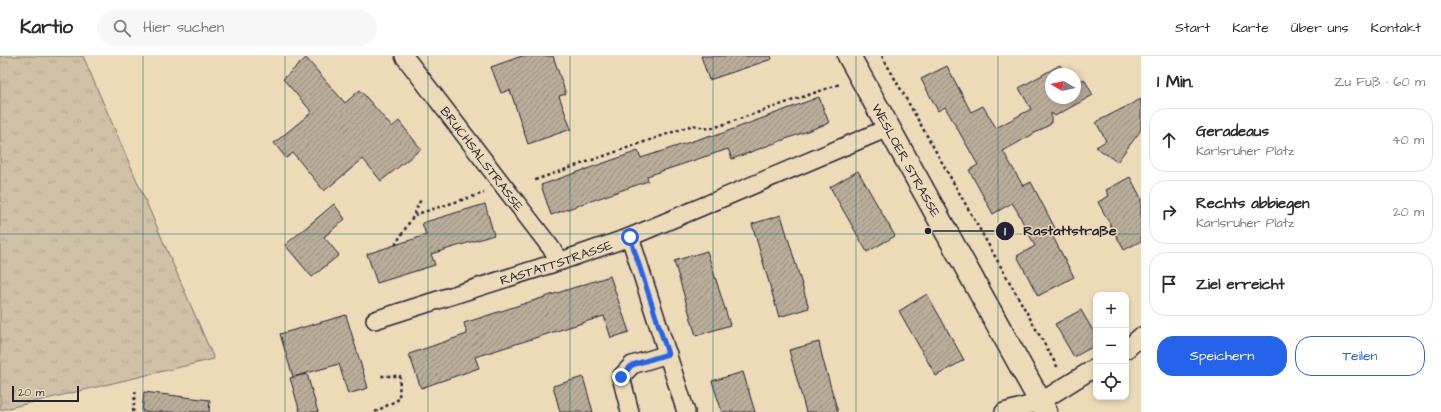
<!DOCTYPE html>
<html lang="de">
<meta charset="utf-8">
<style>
:root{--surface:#fff;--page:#f7f7f7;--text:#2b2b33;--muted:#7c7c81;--line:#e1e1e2;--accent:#2563eb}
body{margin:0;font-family:"Architects Daughter",sans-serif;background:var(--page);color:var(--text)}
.controls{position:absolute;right:12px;bottom:12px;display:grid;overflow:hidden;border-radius:8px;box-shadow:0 2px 6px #0003}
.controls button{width:36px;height:36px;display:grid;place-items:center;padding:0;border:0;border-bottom:1px solid var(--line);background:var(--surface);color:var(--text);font:20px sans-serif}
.compass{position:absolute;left:1045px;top:12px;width:36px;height:36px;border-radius:50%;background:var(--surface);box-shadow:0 2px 6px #0003;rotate:279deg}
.scale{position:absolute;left:12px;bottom:10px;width:67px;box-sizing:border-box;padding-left:4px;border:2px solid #22223b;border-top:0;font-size:11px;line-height:14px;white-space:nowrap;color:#22223b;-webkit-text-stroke:3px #eddbb8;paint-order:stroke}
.stop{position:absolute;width:12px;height:12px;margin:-9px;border:3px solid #2563eb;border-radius:50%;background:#fff}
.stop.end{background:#2563eb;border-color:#fff;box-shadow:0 1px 4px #0008}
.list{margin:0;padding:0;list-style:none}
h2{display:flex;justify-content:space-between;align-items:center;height:52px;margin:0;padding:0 16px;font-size:17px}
h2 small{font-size:13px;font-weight:400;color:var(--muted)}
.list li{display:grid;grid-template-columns:26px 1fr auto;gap:12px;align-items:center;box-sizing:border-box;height:64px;margin:0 8px 8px;padding:0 8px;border:1px solid var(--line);border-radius:16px}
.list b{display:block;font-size:15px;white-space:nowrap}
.list p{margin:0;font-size:13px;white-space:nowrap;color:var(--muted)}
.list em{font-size:13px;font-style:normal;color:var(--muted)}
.actions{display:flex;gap:8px;padding:12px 16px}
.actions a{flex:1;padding:9px 0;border:1px solid var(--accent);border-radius:16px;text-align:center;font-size:14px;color:var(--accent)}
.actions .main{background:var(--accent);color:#fff}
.icon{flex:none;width:22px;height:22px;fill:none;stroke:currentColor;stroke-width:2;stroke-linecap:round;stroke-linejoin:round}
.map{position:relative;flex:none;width:1141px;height:356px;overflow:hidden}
header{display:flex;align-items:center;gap:24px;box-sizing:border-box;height:56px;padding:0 20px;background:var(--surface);border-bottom:1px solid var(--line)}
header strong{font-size:19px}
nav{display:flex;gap:22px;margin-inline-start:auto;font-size:14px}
.search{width:280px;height:36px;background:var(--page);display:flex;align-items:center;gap:10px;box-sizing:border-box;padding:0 14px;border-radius:22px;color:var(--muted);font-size:15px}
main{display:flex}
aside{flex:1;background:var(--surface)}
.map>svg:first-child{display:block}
</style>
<header>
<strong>Kartio</strong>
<div class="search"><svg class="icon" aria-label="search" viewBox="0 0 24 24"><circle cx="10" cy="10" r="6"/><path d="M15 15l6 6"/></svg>Hier suchen</div>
<nav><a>Start</a><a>Karte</a><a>Über uns</a><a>Kontakt</a></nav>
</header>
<main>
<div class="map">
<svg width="1141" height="356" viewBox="0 0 1141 356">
<defs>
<pattern id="grass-tufts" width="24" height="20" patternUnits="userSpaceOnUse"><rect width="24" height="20" fill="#d0c0a6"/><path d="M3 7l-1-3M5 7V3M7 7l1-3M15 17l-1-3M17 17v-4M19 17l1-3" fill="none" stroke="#b2a590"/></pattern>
<pattern id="building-hatch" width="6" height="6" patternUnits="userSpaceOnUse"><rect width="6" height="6" fill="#baad99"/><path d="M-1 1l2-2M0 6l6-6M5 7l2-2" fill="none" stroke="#978c7e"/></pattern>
</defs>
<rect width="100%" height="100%" fill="#eddbb8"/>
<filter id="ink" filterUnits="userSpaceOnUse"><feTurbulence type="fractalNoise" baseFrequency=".025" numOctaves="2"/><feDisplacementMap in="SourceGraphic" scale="8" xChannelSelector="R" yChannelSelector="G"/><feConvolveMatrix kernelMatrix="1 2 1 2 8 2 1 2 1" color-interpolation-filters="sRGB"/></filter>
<g filter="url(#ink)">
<polygon fill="url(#grass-tufts)" stroke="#797170" points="0,0 83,0 214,303 0,354"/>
<g fill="url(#building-hatch)" stroke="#22223b">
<polygon points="522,0 553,0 566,38 559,40 571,73 528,88 510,34 501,37 491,11"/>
<polygon points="701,0 771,0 772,3 709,24"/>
<polygon points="306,2 345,47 360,34 392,71 399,65 421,93 381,125 363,103 324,135 293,97 286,102 274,87 312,56 283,23"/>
<polygon points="1060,9 1065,18 1051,18 1051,42 1075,42 1075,28 1084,23 1093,39 1055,60 1051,57 1051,68 1003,95 1023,130 1031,126 1058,178 1053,181 1074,221 1038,240 1017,200 1035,190 1016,153 1012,147 993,158 969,114 978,109 945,51 938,55 921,23 947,10 971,56 983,50 996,72 1031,53 1019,32"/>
<polygon points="819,41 829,67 732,103 728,93 647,120 648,125 551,159 541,129 638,95 641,102 711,79 712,81"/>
<polygon points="1141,43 1141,74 1117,106 1096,91 1106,85 1096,66"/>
<polygon points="858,115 895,180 867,196 830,131"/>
<polygon points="1130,121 1141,142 1141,185 1124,194 1098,146 1109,140 1106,134"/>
<polygon points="334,148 345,163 324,181 339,199 312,221 285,189"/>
<polygon points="485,148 494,179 431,198 435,209 377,227 367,198 426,179 422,167"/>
<polygon points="781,159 809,252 779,261 752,168"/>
<polygon points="707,195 730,269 696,280 674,205"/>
<polygon points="610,220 629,276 611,282 604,260 475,301 479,312 421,332 409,298 467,278 464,267"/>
<polygon points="927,238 964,304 936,320 899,255"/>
<polygon points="1081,254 1096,280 1096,289 1074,301 1055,268"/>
<polygon points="346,259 368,332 348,338 339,308 293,321 280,278"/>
<polygon points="819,286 823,304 838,356 806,356 789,294"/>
<polygon points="743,316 755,356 722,356 712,325"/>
<polygon points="307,318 318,356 300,356 290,322"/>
<polygon points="583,321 593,356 560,356 553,330"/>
<polygon points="144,336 210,344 209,356 142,356"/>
</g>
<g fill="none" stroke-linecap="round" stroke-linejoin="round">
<defs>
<g id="street">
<path id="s1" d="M404 0 561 205"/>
<polyline points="630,181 686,356"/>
<path id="s2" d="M375 264 561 205 630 181 888 72"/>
<polyline points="1126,294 1141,280"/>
<polyline points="630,356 621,321 632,309 668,298"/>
<polyline points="1004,356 1040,346 1096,311"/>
</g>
<g id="secondary">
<path id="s3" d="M849 0 1046 356"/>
</g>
</defs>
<use href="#street" stroke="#22223b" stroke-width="20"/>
<use href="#secondary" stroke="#22223b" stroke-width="25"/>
<g stroke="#22223b" stroke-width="2.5" stroke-dasharray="3 3" stroke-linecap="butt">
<polyline points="882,0 1058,312"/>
<polyline points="535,124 693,69 709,73 719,70 840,28"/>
<polyline points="414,158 421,143"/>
<polyline points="395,189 414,159 484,137"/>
<polyline points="133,356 136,332"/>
<polyline points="375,356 399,343 400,320 381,320"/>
</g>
<use href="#street" stroke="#eddbb8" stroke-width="17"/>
<use href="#secondary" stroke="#eddbb8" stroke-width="22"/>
</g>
</g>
<g fill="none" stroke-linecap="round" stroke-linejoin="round" filter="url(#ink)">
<polyline stroke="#2563eb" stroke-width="5" points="621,321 632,309 668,298 630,181"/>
</g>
<path fill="none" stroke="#0f766e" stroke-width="1" stroke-opacity="0.55" d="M143 0V356M285 0V356M428 0V356M570 0V356M713 0V356M856 0V356M998 0V356M0 178H1141"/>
<g text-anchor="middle" stroke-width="3" stroke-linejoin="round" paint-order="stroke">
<g font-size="13" fill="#22223b" stroke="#eddbb8">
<text dy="5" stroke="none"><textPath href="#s1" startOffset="129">BRUCHSALSTRASSE</textPath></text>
<text dy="5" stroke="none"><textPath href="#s3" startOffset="119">WESLOER STRASSE</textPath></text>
<text dy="5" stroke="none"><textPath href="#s2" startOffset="190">RASTATTSTRASSE</textPath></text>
</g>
</g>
<path fill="none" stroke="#22223b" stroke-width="1.5" d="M928 175L1005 175"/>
<g fill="#22223b" stroke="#eddbb8" stroke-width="1.5">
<circle cx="928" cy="175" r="4"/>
<circle cx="1005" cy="175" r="10"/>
</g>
<g font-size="12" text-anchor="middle" font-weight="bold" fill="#fff">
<text x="1005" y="179">1</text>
</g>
<g font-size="14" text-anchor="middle" font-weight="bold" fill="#22223b" stroke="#eddbb8" stroke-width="3" stroke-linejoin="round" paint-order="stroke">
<text x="1070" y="179">Rastattstraße</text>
</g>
</svg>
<div class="controls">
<button>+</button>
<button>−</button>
<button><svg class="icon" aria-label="locate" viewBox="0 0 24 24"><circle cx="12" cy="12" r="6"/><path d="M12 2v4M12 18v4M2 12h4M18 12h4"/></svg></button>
</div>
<svg class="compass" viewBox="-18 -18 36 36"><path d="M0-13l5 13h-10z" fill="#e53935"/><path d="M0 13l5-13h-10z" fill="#7c7c81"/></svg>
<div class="scale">20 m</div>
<div class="stop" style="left:630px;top:181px"></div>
<div class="stop end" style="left:621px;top:321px"></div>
</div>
<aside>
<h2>1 Min.<small>Zu Fuß · 60 m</small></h2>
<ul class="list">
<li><svg class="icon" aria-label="ahead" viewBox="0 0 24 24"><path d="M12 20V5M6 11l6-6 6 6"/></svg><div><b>Geradeaus</b><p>Karlsruher Platz</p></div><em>40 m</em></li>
<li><svg class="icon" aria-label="right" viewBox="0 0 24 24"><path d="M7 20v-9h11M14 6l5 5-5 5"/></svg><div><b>Rechts abbiegen</b><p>Karlsruher Platz</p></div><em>20 m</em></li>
<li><svg class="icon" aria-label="arrive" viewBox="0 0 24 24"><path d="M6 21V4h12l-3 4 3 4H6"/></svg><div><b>Ziel erreicht</b></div></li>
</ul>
<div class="actions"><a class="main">Speichern</a><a>Teilen</a></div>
</aside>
</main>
